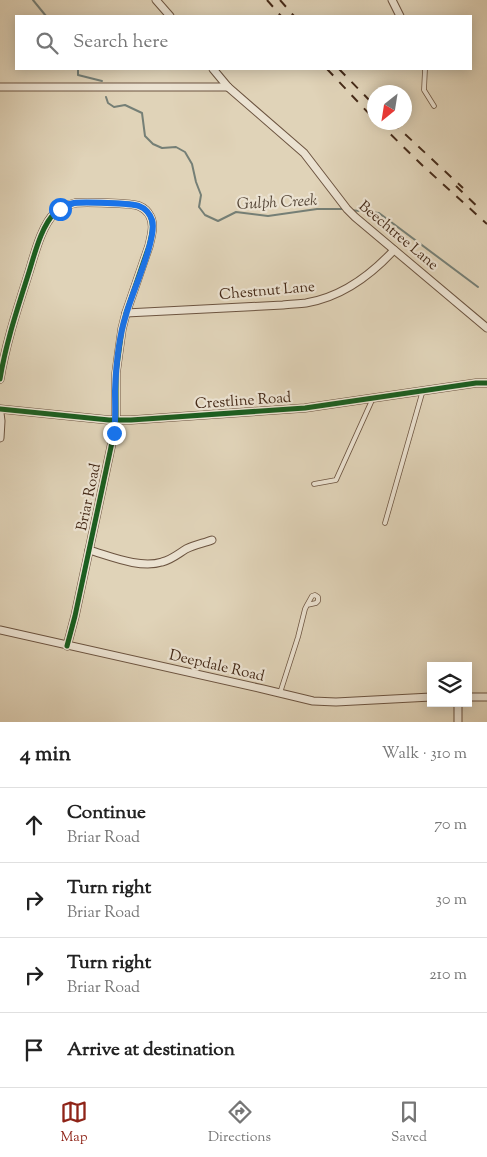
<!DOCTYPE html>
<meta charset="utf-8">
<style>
:root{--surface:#fff;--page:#f2f2f2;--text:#222;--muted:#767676;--line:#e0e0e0;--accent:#8f2418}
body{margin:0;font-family:"Sorts Mill Goudy",serif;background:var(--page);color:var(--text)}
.controls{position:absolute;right:15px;bottom:15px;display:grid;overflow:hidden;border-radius:0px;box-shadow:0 2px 12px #0003}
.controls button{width:45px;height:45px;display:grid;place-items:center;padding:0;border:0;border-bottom:1px solid var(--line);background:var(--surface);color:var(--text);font:25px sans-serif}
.compass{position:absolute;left:367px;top:85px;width:45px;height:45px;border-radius:50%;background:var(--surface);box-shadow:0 2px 12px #0003;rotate:210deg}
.stop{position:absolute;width:15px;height:15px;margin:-11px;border:4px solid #1a73e8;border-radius:50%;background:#fff}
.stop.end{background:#1a73e8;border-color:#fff;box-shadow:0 1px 5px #0008}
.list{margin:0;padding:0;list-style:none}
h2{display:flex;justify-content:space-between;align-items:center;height:65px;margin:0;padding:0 20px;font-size:21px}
h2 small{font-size:16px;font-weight:400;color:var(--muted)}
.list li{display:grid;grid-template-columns:32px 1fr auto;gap:15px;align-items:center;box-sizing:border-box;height:75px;padding:0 20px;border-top:1px solid var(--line)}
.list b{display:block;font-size:19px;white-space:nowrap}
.list p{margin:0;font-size:16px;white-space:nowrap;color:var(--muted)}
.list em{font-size:16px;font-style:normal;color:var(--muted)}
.icon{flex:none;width:28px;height:28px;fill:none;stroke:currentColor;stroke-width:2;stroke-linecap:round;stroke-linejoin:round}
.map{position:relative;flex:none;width:487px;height:722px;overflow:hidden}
.search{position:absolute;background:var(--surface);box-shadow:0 2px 12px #0003;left:15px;right:15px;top:15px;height:55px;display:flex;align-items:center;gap:12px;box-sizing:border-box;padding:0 18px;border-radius:0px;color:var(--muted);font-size:19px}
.sheet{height:365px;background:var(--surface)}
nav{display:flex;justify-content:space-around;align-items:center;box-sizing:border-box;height:70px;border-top:1px solid var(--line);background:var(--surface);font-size:14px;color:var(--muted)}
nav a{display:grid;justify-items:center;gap:2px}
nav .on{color:var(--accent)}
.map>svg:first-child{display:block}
</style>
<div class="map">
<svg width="487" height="722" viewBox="0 0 487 722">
<rect width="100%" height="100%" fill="#e0d3b8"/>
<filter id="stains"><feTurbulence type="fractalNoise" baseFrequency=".004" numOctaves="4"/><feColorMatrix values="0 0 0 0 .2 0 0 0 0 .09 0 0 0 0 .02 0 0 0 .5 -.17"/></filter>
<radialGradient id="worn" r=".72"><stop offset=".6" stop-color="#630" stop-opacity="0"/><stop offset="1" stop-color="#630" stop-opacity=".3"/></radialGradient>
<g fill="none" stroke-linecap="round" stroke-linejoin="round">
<g stroke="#757f76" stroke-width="2">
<polyline points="33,0 46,16"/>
<polyline points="78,69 78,75 102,81"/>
<polyline points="106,97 108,103 114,107 125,105 142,113 145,136 153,144 162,148 176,147 185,152 192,164 196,182 201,195 199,207 205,215 218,221 236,212 268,216 317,209 343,209"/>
<polyline points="350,210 379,213 478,287"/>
</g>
<defs>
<g id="lane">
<polyline points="425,69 424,90 434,106"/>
<polyline points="314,484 336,480 373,398"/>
<polyline points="385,523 423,390"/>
<polyline points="280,693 298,637 305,609 307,605 316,603 318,601 318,597 315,595 312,596 307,605"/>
</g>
<g id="street">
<polyline points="156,0 170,16"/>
<polyline points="392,0 400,16"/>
<polyline points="213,69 228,87 304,153 347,209 355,217 487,328"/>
<polyline points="0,87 228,87"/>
<path d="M126 313 283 305C290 304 298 304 306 303 342 297 370 276 394 250"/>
<path d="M0 379C6 342 18 307 29 272 34 256 42 224 55 213 60 208 67 205 75 203 84 202 132 203 139 206 144 208 148 212 150 216 155 225 151 237 149 246L126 313 122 329 116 373V421L114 433 75 616 67 646"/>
<polyline points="0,409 109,420 131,420 305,408 476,383 487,383"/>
<polyline points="0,413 1,421 0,438"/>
<path d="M89 550C110 556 140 569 162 562 171 560 178 554 186 549 194 545 204 543 212 540"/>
<polyline points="0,630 263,689 313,701 336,702 431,697"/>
<polyline points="468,697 487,697"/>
<polyline points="458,703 458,722"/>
</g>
</defs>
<use href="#lane" stroke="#6c5440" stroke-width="5.5"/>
<use href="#street" stroke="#6c5440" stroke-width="9"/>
<use href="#lane" stroke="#ebe2d1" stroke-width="4"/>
<use href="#street" stroke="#ebe2d1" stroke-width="7"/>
<g stroke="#452a18" stroke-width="2" stroke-dasharray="9 9" stroke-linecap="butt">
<polyline points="267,0 281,16"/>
<polyline points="280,0 294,16"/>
<polyline points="327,69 374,119"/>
<polyline points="339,69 374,105"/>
<polyline points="378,122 423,166 487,224"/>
<polyline points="392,122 463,188"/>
<polyline points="456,186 481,210"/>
</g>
<defs>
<g id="cycleway">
<path d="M0 379C6 342 18 307 29 272 34 256 42 224 55 213 60 208 67 205 75 203 84 202 132 203 139 206 144 208 148 212 150 216 155 225 151 237 149 246L126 313 122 329 116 373V421L114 433 75 616 67 646"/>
<polyline points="0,409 109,420 131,420 305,408 476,383 487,383"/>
</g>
</defs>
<use href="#cycleway" stroke="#ebe2d1" stroke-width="8"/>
<use href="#cycleway" stroke="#1b5e20" stroke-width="5"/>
</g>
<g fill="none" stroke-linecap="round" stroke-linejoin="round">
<path stroke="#1a73e8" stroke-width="6" d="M60 209C64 206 69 204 74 203 83 202 132 203 139 206 145 208 150 214 152 220 158 237 131 295 126 315 118 339 116 366 115 391 115 405 116 419 114 433"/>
</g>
<g text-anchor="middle" stroke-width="4.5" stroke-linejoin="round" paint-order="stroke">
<g font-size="15" fill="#452a18" stroke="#ebe2d1">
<text transform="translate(399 235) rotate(40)" y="5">Beechtree Lane</text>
<text transform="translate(267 290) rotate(-5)" y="5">Chestnut Lane</text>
<text transform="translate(243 400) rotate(-4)" y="5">Crestline Road</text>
<text transform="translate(88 497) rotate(-78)" y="5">Briar Road</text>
<text transform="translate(217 665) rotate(13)" y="5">Deepdale Road</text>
</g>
<g font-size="16" font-style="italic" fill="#554637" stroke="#ebe2d1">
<text transform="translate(277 201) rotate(-3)" y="6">Gulph Creek</text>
</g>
</g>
<rect width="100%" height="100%" filter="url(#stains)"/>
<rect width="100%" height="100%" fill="url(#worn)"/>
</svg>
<div class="controls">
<button><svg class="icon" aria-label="layers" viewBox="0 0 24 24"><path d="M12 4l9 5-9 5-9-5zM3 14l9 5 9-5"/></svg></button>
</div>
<svg class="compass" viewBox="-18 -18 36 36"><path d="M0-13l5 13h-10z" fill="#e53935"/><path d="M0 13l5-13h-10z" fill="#767676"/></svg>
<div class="stop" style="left:60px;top:209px"></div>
<div class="stop end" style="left:114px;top:433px"></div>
<div class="search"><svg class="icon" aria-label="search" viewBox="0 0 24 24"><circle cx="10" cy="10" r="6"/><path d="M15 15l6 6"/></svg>Search here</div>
</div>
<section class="sheet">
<h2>4 min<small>Walk · 310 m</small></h2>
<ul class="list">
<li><svg class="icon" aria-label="ahead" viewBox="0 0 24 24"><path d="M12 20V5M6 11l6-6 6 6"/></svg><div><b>Continue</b><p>Briar Road</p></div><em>70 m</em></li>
<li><svg class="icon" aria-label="right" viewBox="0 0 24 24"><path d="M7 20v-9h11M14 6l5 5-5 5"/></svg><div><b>Turn right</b><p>Briar Road</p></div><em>30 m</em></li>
<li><svg class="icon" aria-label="right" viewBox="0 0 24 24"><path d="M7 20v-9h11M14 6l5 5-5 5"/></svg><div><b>Turn right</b><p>Briar Road</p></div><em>210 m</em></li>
<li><svg class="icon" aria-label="arrive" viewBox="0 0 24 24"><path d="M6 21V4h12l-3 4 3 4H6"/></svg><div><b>Arrive at destination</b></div></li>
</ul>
</section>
<nav>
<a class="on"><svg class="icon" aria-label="map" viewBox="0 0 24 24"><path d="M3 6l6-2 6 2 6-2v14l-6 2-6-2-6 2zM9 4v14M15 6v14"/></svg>Map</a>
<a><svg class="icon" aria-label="directions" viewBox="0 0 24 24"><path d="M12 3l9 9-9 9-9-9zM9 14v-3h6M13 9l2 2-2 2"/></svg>Directions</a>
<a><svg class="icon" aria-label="saved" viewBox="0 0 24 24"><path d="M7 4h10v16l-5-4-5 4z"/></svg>Saved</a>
</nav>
